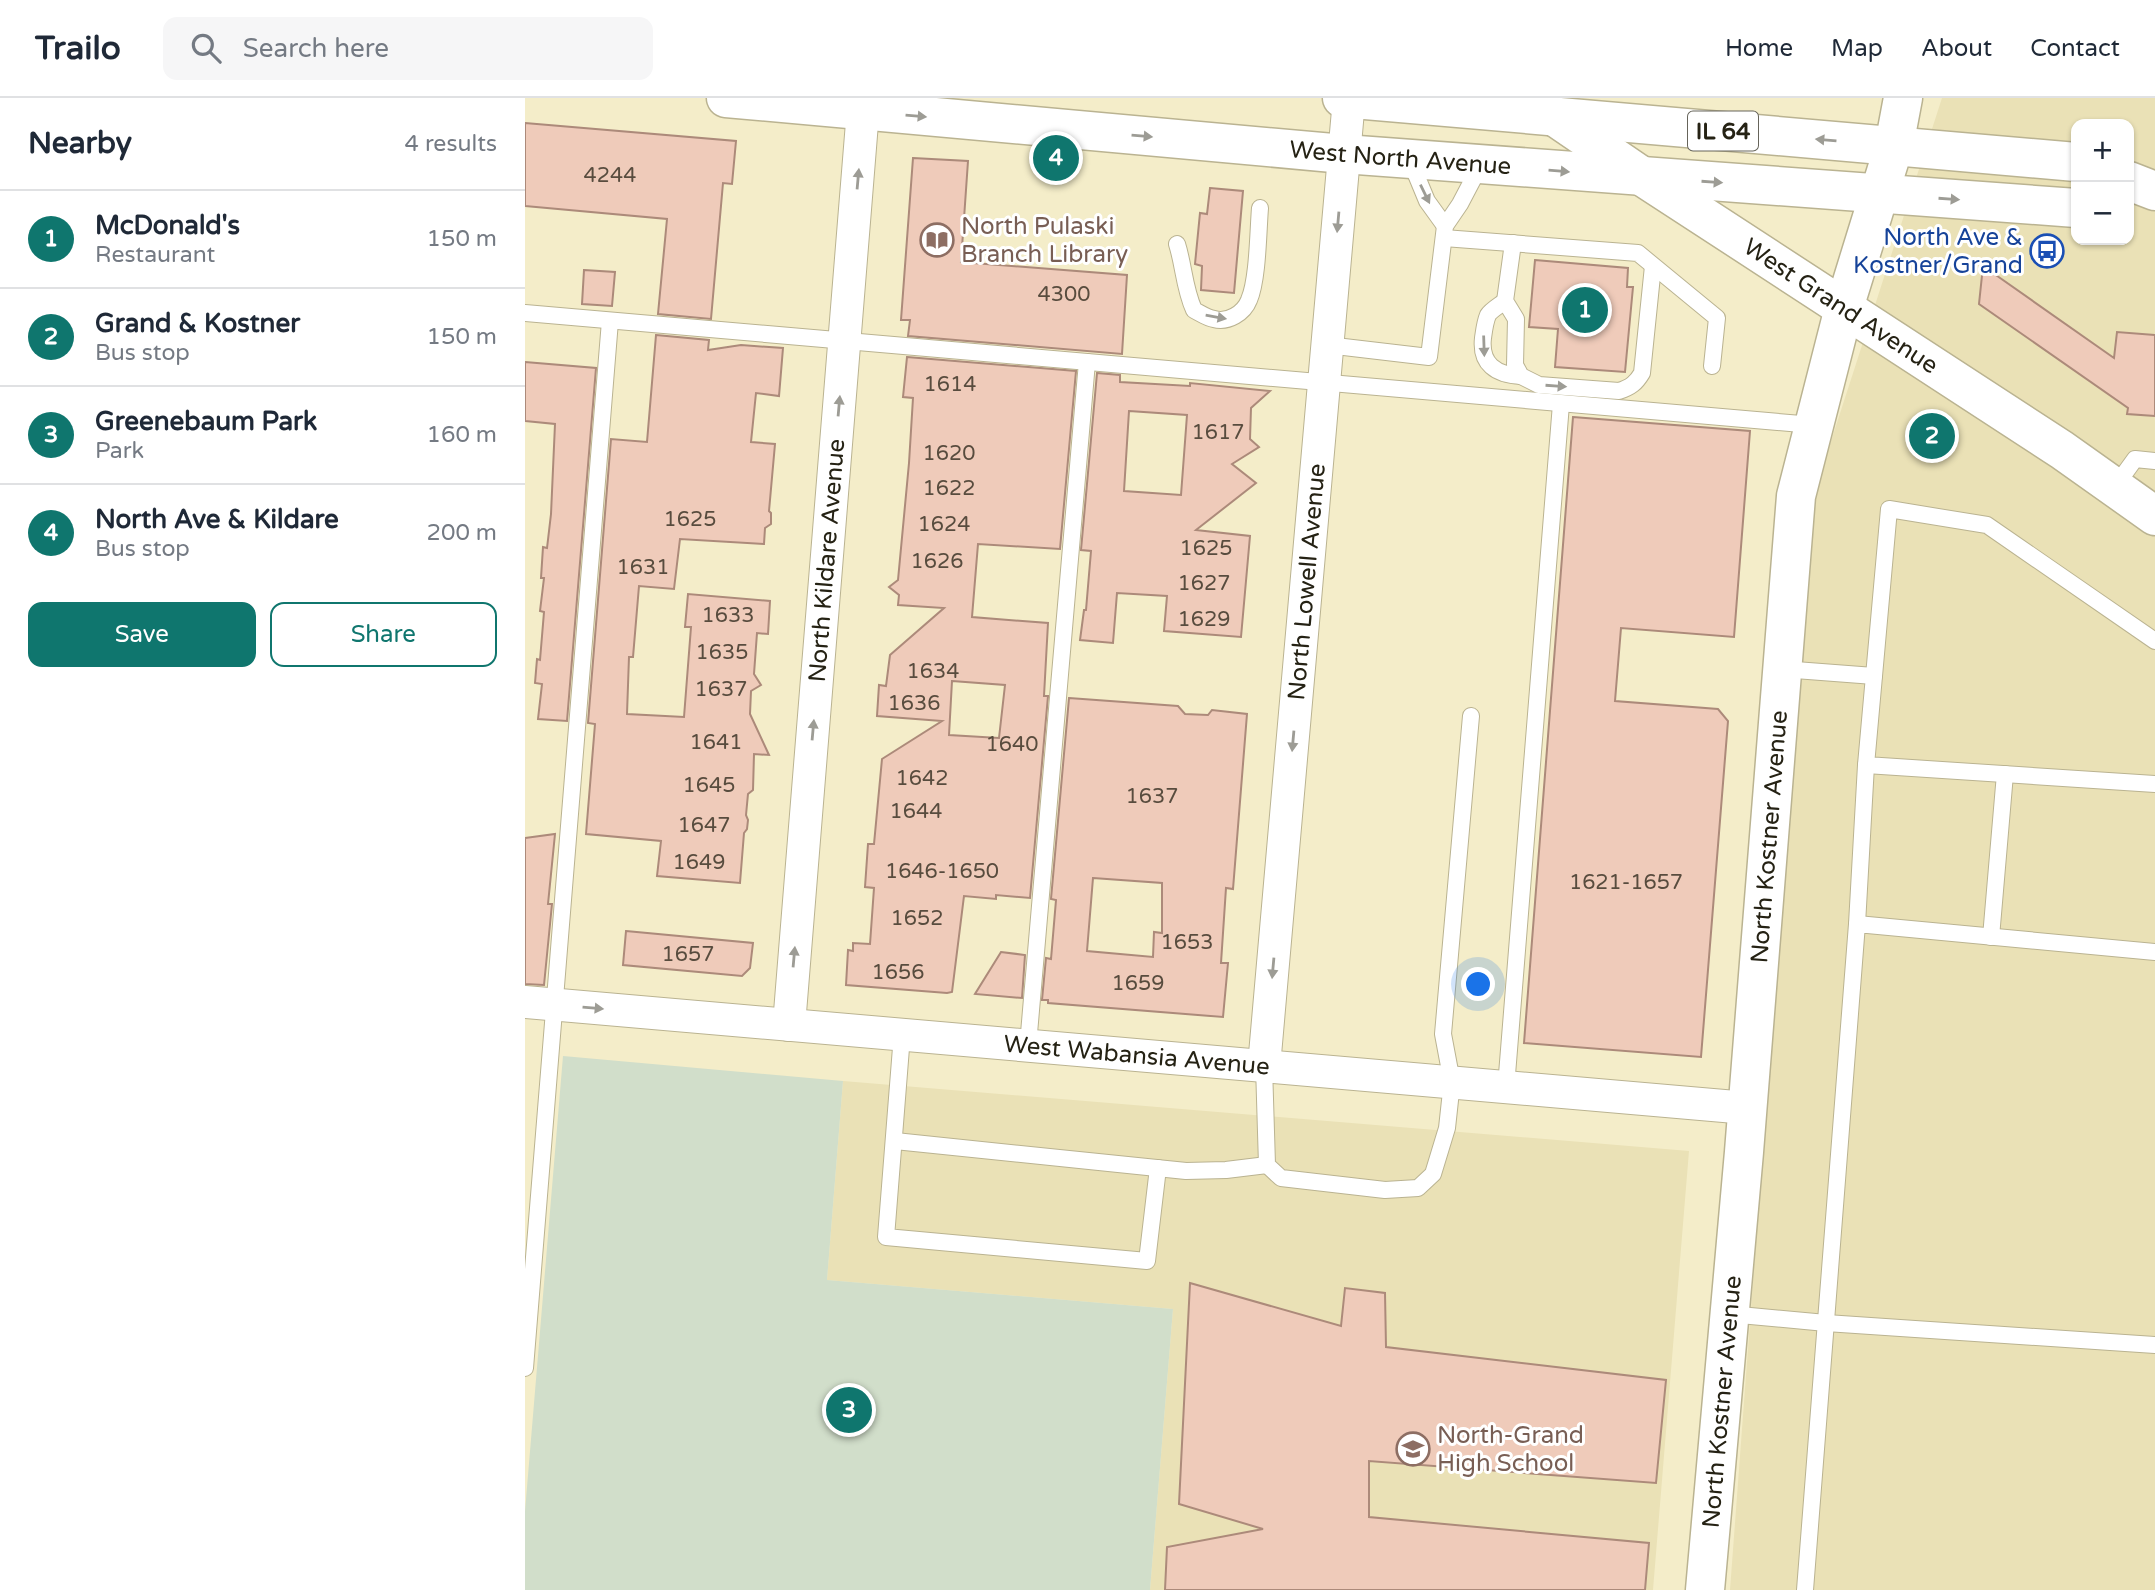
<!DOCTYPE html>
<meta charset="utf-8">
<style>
:root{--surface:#fff;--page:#f6f6f7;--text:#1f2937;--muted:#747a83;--line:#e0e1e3;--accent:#0f766e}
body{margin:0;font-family:"Varela Round",sans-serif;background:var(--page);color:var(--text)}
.controls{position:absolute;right:21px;top:21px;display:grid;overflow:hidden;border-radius:14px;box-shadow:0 2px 5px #0004}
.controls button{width:63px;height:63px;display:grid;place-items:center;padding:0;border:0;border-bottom:2px solid var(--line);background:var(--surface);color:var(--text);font:35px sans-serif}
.you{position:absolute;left:954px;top:887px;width:24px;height:24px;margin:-18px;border:5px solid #fff;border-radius:50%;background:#1a73e8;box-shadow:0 0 0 10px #1a73e833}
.badge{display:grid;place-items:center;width:46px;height:46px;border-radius:50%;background:var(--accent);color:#fff;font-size:23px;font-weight:700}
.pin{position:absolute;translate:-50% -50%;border:4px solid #fff;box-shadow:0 2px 7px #0006}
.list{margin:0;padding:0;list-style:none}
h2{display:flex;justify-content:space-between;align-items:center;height:91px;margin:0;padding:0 28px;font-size:30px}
h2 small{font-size:23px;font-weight:400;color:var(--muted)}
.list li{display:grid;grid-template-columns:46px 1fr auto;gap:21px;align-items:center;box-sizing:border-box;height:98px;padding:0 28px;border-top:2px solid var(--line)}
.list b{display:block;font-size:26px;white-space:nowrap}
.list p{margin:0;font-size:23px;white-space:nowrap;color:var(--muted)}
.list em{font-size:23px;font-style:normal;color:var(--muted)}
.actions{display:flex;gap:14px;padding:21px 28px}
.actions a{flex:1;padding:16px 0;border:2px solid var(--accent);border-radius:14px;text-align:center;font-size:24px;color:var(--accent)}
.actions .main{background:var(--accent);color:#fff}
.icon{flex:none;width:38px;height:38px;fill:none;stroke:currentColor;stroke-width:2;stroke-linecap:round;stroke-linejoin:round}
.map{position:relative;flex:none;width:1630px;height:1492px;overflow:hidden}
header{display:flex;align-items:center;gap:42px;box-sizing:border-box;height:98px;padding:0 35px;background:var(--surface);border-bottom:2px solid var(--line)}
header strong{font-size:33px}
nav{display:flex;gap:38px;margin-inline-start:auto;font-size:24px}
.search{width:490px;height:63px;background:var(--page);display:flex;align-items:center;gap:18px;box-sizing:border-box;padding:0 24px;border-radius:14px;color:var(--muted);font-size:26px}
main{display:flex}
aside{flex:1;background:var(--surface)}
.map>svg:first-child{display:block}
</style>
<header>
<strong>Trailo</strong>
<div class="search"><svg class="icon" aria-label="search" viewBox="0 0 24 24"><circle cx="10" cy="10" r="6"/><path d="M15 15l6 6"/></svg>Search here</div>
<nav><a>Home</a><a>Map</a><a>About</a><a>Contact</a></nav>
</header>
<main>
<aside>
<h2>Nearby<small>4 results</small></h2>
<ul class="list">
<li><span class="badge">1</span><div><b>McDonald's</b><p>Restaurant</p></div><em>150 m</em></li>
<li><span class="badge">2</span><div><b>Grand &amp; Kostner</b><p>Bus stop</p></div><em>150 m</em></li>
<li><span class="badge">3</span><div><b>Greenebaum Park</b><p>Park</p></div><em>160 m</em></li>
<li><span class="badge">4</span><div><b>North Ave &amp; Kildare</b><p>Bus stop</p></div><em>200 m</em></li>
</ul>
<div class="actions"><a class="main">Save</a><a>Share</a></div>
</aside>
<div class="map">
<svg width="1630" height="1492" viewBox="0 0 1630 1492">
<rect width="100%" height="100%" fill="#f4edc9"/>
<g fill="#eae1b6" fill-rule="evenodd">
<path d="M1417 0H1630V1492H1205L1286 405ZM1551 26H1604V142H1551Z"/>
<polygon points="318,983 1164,1053 1128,1492 625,1492 648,1211 302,1182"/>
</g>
<polygon fill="#d1deca" points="38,958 318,983 302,1182 648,1211 625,1492 0,1492 0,1413"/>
<g fill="#efcbba" stroke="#ac8a7a" stroke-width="2" fill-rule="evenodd">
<polygon points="0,25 211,43 207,86 198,85 186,221 133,216 142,121 0,108"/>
<polygon points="388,60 443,63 436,164 602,177 597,256 383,238 385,222 376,222"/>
<polygon points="685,90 718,93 709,195 676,192 677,168 670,166 675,115 682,116"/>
<polygon points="1010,162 1103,170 1102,189 1108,189 1100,274 1030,269 1033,231 1004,229"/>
<polygon points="1458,168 1589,260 1592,234 1630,237 1630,318 1602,316 1603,310 1454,206"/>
<polygon points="59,172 90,174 87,208 57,206"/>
<polygon points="131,237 184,242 183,252 216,247 258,250 254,298 231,295 226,344 250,346 244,413 246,415 246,426 240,430 239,446 155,441 149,491 114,488 108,559 104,559 102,616 159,619 166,529 160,529 163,496 245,503 243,536 232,535 229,576 236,587 226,593 225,616 244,657 229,656 228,692 223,696 221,717 223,722 222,731 219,735 215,785 132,778 136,743 61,736 70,626 63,625 86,341 122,344"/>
<path d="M382 259 551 273 535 451 453 446 447 519 523 525 519 598H523L505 800 471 797V801L439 798 427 894 422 895 321 887 323 852 328 853V845L345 846 349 790 340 789 343 746H349L357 661 417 623 352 618 354 587 361 588 365 557 419 510 373 507 374 497 364 489 373 482 384 365 388 300 378 299ZM427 583 480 587 474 640 424 637Z"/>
<polygon points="0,264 71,270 42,623 13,621 17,586 10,585 12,561 15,562 19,514 15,513 19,480 16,480 18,449 22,450 26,416 30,326 0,323"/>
<path d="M572 275 595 277V284L665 288V285L745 293 726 310 725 341 734 349 707 366 731 385 671 432 725 438 716 539 639 533 642 498 592 495 588 545 555 542 559 512H561L566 453 556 452ZM604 313 662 317 656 397 599 393Z"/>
<polygon points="1048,319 1225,333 1209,539 1096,530 1090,603 1193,611 1203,623 1176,959 999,945"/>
<path d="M544 600 653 608 660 616 683 617 687 612 722 616 708 791 701 790 696 865H703L698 919 523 905V902H517L521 860 526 861 531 802 526 801ZM568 780 637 785V835L629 834 628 859 562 853Z"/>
<polygon points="30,736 23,806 27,806 19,887 0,886 0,740"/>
<polygon points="101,833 228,845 225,870 217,878 98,867"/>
<polygon points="476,854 500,857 497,900 450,896"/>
<polygon points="665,1185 816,1228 820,1190 860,1195 861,1249 1141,1282 1131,1385 844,1363 844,1419 1124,1445 1120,1492 640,1492 642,1449 738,1431 654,1406"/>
</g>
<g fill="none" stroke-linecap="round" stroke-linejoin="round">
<defs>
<g id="service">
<polyline points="885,62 902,103 920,128"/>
<polyline points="919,140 1113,155 1192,220 1187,268"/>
<path d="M988 145 980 203 991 221 990 267 996 278 1014 287 1094 293C1106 289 1111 285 1117 275L1128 168"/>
<path d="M652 146C659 168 659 190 669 212 675 215 682 220 689 221 703 225 719 215 724 202 733 181 733 134 735 110"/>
<path d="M980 203C975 207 966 212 963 217 960 224 959 233 958 240 955 266 971 277 996 278"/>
<polyline points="0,215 1288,327"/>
<polyline points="802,247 904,259 920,128 935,106 956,66"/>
<polyline points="1589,390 1610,361 1630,363"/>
<polyline points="1630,543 1462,427 1364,411 1341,667 1630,686"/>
<polyline points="1257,571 1349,578"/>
<polyline points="1332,826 1341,667"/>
<polyline points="1466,839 1480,676"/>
<polyline points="377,937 361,1139 622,1163 633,1070"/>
<polyline points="503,947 562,264"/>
<polyline points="739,968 742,1067 756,1080 860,1092 893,1090 908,1076 922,1030 927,984 918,936 946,618"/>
<polyline points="981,989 1036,306"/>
<polyline points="370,1043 661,1073 701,1072 742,1067"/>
<polyline points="1204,1216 1301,1225 1630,1247"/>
<polyline points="0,1270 85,223"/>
<polyline points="1280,1492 1332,826 1630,854"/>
</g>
<g id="minor">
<path id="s1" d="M0 904 1222 1010"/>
<path id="s2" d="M264 927 339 0"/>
<path id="s3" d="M739 968 824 1"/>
</g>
<g id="tertiary">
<path id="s4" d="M1180 1492 1219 1054 1271 398 1319 210 1369 48 1378 0"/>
</g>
<g id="secondary">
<path id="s5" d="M1020 12 1118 79 1537 352 1630 418"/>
</g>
<g id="primary">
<path id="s6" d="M201 0 819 56 1551 110"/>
<polyline points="817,0 1551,64"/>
<polyline points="1604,83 1630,93"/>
</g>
</defs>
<use href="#service" stroke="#bab391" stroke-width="18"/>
<use href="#minor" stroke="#bab391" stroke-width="34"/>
<use href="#tertiary" stroke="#bab391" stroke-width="41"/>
<use href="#secondary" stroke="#bab391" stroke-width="41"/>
<use href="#primary" stroke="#bab391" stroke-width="41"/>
<use href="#service" stroke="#fff" stroke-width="16"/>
<use href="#minor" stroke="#fff" stroke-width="32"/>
<use href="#tertiary" stroke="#fff" stroke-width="38"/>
<use href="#secondary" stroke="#fff" stroke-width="38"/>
<use href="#primary" stroke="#fff" stroke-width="38"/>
</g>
<defs><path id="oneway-solid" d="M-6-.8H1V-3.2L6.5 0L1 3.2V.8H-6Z" transform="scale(1.75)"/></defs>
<g fill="#9d9c95">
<use href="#oneway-solid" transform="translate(391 18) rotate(5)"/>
<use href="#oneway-solid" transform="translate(617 38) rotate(5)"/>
<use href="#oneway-solid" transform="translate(1301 42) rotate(-175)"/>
<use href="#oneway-solid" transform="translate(1034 73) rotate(5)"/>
<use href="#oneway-solid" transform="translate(333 81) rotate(-85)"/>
<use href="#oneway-solid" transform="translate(1187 84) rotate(4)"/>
<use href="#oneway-solid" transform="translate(900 96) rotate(64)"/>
<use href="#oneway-solid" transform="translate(1424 101) rotate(4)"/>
<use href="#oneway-solid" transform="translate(813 124) rotate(95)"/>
<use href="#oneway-solid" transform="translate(691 219) rotate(10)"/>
<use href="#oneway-solid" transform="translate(959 248) rotate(88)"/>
<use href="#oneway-solid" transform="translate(1031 288) rotate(4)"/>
<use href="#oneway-solid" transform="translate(314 308) rotate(-85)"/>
<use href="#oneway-solid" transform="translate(288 632) rotate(-85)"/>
<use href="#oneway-solid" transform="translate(768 643) rotate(95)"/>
<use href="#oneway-solid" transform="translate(269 859) rotate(-85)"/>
<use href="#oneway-solid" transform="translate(748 870) rotate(95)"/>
<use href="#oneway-solid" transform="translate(68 910) rotate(5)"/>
</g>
<defs>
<symbol id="library-ring" viewBox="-11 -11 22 22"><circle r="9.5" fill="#fff" stroke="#8d6e63" stroke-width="1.5"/><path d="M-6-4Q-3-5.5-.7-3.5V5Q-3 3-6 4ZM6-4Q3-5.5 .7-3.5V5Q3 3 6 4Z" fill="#8d6e63"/></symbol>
<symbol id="bus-ring" viewBox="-11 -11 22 22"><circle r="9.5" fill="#fff" stroke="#1a4fb4" stroke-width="1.5"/><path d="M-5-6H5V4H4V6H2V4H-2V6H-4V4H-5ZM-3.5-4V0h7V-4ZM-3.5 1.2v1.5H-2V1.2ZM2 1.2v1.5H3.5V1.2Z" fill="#1a4fb4"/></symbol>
<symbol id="school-ring" viewBox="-11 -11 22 22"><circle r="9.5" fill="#fff" stroke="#8d6e63" stroke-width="1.5"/><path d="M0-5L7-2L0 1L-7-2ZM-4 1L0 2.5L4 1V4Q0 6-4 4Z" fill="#8d6e63"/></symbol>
</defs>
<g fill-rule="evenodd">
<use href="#library-ring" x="393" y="123" width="38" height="38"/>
<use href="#bus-ring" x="1503" y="134" width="38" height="38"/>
<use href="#school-ring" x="869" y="1332" width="38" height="38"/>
</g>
<g text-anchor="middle" stroke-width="6" stroke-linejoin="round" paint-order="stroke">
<g font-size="21" fill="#584c3e">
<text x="85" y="84">4244</text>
<text x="539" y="203">4300</text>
<text x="425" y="293">1614</text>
<text x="693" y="341">1617</text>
<text x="424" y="362">1620</text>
<text x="424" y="397">1622</text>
<text x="165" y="428">1625</text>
<text x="419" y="433">1624</text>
<text x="681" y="457">1625</text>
<text x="412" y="470">1626</text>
<text x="118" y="476">1631</text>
<text x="679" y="492">1627</text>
<text x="203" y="524">1633</text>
<text x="679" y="528">1629</text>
<text x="197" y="561">1635</text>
<text x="408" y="580">1634</text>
<text x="196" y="598">1637</text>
<text x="389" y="612">1636</text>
<text x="191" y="651">1641</text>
<text x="487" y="653">1640</text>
<text x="397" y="687">1642</text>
<text x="184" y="694">1645</text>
<text x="627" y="705">1637</text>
<text x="391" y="720">1644</text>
<text x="179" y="734">1647</text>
<text x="174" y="771">1649</text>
<text x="417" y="780">1646-1650</text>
<text x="1101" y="791">1621-1657</text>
<text x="392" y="827">1652</text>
<text x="662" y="851">1653</text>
<text x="163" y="863">1657</text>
<text x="373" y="881">1656</text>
<text x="613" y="892">1659</text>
</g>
<rect fill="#fff" stroke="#66645a" stroke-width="2" x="1163" y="13.5" width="70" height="39" rx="5"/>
<g font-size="23" font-weight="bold" fill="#252214">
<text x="1198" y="41">IL 64</text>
</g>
<g font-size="24" fill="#252214" stroke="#fff">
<text dy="8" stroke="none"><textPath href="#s6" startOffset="677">West North Avenue</textPath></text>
<text dy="8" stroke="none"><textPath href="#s5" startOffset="355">West Grand Avenue</textPath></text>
<text dy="8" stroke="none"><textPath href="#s2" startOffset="466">North Kildare Avenue</textPath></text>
<text dy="8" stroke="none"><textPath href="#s3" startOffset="486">North Lowell Avenue</textPath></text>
<text dy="8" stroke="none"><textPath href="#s4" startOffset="756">North Kostner Avenue</textPath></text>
<text dy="8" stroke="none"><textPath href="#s1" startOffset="614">West Wabansia Avenue</textPath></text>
<text dy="8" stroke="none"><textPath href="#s4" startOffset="189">North Kostner Avenue</textPath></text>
</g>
<g font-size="24" fill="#785e54" stroke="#fff" text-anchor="start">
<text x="436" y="136">North Pulaski<tspan x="436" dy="28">Branch Library</tspan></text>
<text x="912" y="1345">North-Grand<tspan x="912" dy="28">High School</tspan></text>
</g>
<g font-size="24" fill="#164399" stroke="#fff" text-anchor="end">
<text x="1498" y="147">North Ave &amp;<tspan x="1498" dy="28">Kostner/Grand</tspan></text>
</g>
</g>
</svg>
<div class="controls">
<button>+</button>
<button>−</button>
</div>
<div class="you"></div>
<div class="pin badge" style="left:1060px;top:212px">1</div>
<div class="pin badge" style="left:1407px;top:338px">2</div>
<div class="pin badge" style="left:324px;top:1312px">3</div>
<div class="pin badge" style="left:531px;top:60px">4</div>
</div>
</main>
